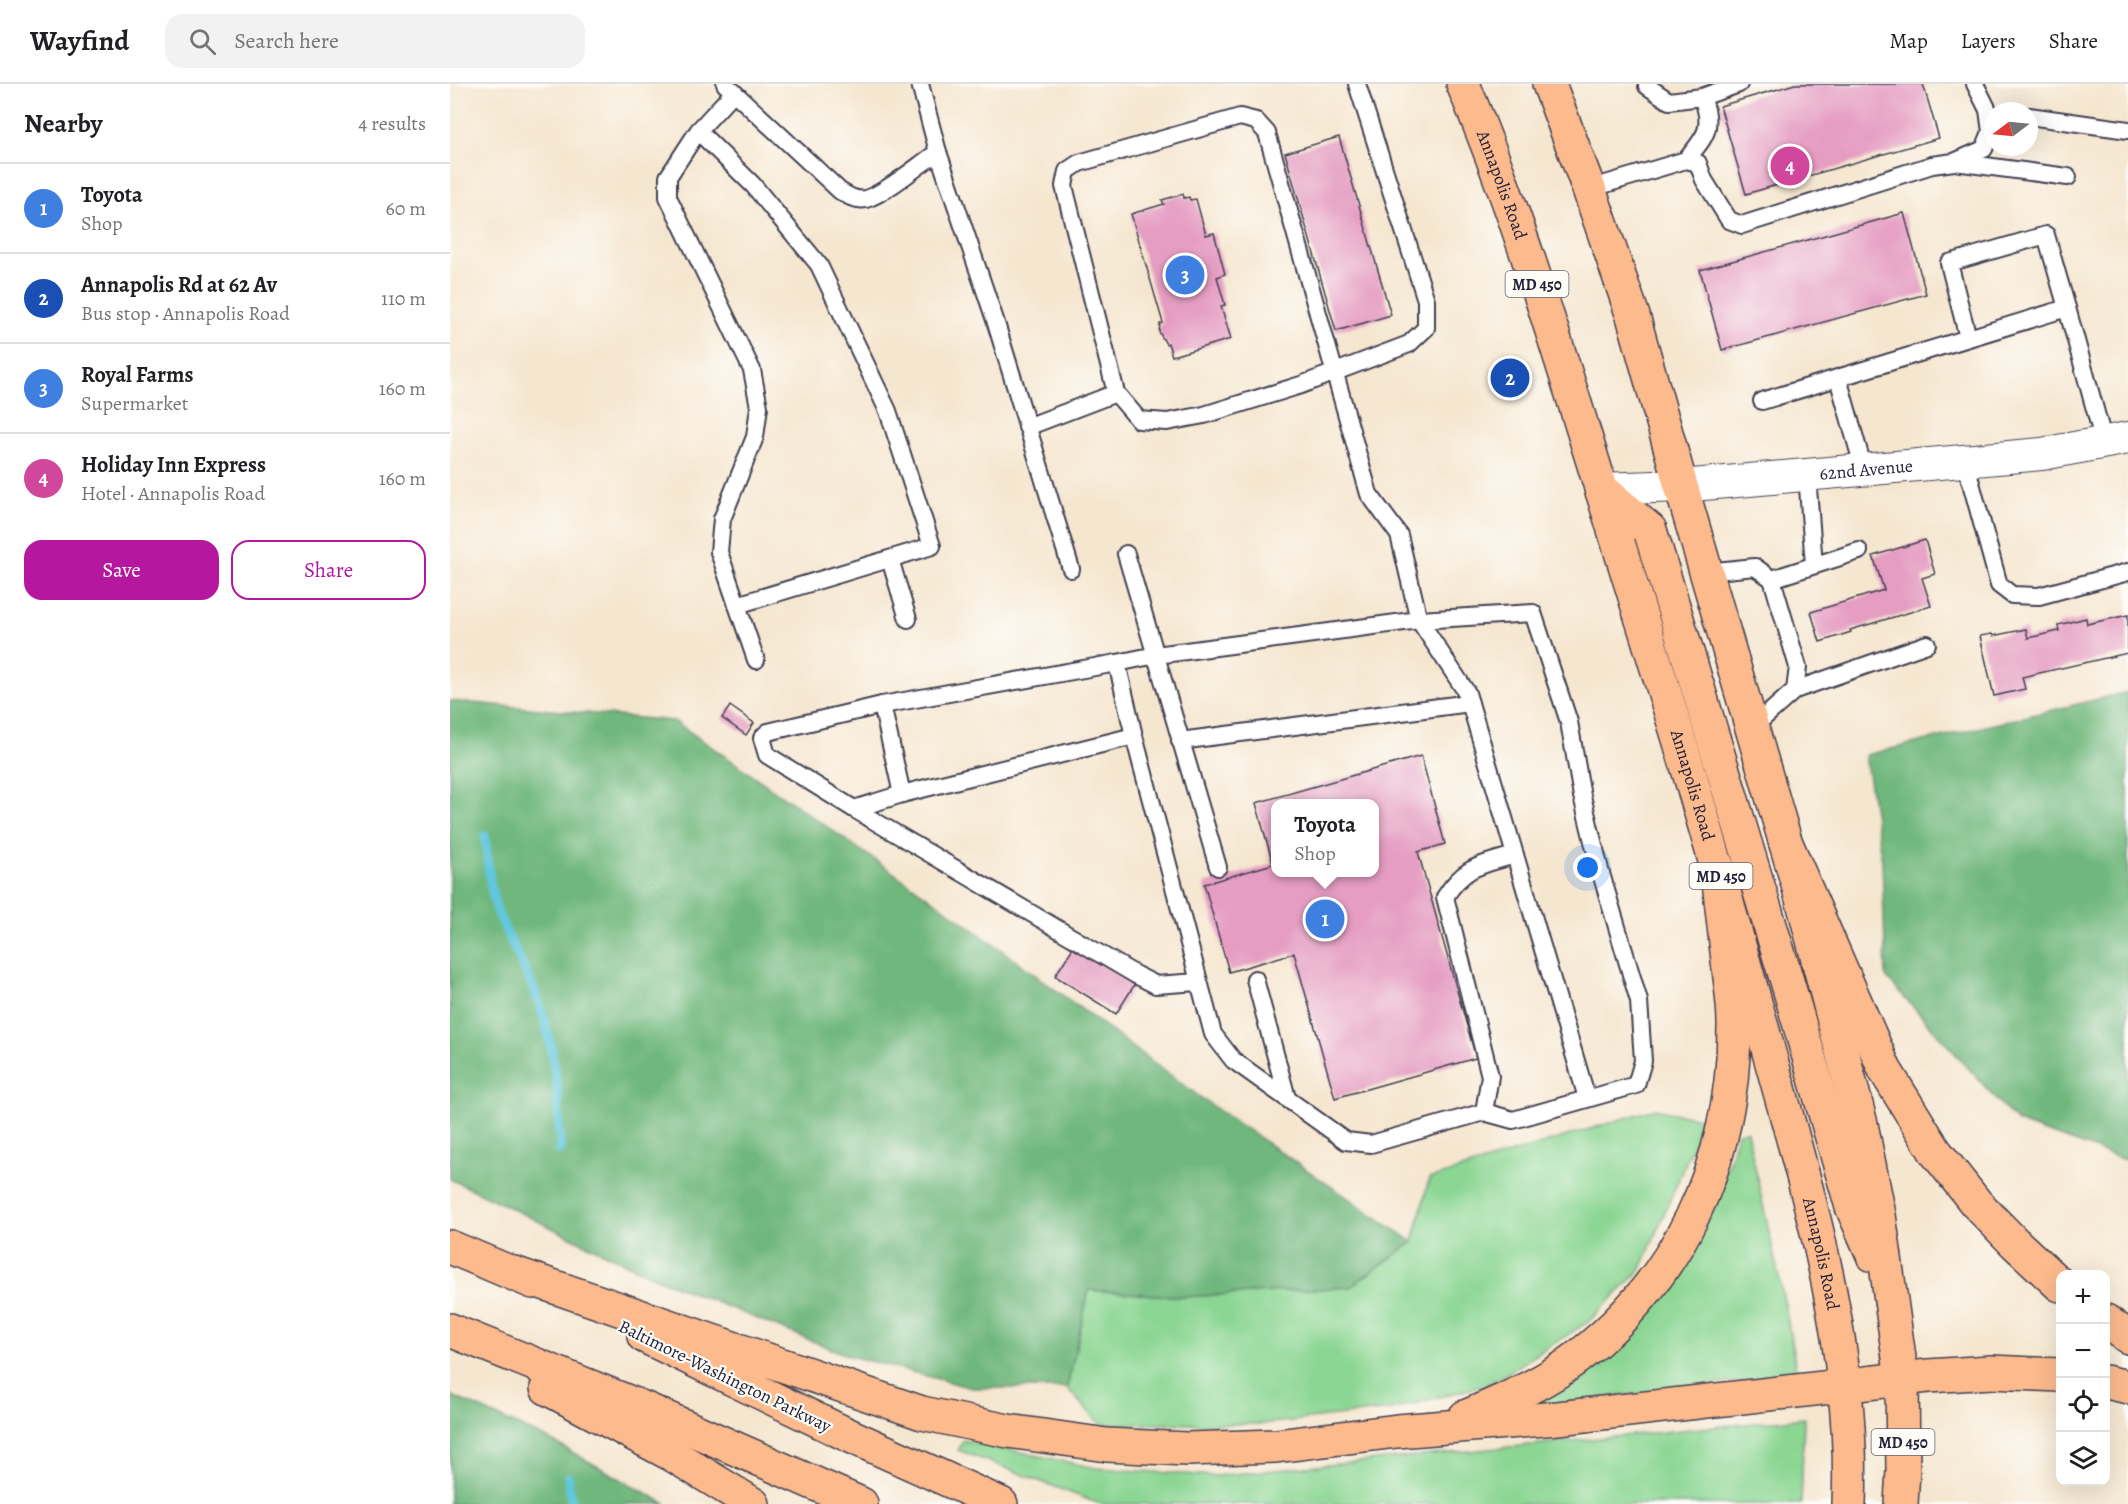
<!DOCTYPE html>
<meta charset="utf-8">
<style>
:root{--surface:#fff;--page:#f2f2f2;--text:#202124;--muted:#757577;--line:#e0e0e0;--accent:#b5179e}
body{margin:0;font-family:Alegreya,serif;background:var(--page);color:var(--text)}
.controls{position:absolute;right:18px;bottom:18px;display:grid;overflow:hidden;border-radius:12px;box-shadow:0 6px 24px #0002}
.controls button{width:54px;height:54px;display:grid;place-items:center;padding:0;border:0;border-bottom:2px solid var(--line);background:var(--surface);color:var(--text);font:30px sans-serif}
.compass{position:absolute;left:1534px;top:18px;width:54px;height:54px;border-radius:50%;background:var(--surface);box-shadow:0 6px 24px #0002;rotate:254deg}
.you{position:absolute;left:1138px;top:784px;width:21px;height:21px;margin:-15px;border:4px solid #fff;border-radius:50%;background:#1a73e8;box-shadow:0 0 0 9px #1a73e833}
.badge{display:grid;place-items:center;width:39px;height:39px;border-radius:50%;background:var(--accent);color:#fff;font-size:20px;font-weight:700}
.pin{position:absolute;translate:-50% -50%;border:3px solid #fff;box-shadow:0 2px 6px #0006}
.popup{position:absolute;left:821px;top:715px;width:108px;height:78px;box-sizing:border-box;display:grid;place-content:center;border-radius:12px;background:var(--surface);filter:drop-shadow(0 2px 4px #0005);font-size:20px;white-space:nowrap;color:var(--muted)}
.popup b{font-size:22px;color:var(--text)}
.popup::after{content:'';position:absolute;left:50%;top:100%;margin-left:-12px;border:12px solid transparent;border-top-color:var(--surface)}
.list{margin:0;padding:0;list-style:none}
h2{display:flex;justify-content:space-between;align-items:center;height:78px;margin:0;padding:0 24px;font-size:26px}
h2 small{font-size:20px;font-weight:400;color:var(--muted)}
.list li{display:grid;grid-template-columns:39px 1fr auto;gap:18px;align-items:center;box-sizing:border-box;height:90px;padding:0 24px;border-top:2px solid var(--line)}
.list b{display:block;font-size:22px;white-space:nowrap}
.list p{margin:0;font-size:20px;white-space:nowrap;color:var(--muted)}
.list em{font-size:20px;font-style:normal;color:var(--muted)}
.actions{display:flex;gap:12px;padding:18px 24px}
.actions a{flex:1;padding:14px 0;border:2px solid var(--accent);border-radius:18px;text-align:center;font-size:21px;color:var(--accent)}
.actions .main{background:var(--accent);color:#fff}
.icon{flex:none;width:33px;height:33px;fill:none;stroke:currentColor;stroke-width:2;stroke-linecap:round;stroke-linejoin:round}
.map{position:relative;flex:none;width:1678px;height:1420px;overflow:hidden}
header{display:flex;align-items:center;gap:36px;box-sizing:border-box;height:84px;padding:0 30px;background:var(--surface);border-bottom:2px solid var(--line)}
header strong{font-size:28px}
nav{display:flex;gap:33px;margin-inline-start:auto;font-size:21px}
.search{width:420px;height:54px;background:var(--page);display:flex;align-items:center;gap:15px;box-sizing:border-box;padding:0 21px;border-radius:18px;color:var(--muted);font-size:22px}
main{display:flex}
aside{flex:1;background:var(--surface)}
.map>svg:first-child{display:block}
</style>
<header>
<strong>Wayfind</strong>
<div class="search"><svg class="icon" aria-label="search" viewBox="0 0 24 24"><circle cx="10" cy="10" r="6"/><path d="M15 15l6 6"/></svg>Search here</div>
<nav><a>Map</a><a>Layers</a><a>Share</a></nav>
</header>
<main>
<aside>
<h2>Nearby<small>4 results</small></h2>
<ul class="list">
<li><span class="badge" style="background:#3f7fe0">1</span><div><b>Toyota</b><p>Shop</p></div><em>60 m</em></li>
<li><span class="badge" style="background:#1a4fb4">2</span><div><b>Annapolis Rd at 62 Av</b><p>Bus stop · Annapolis Road</p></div><em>110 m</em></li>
<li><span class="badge" style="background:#3f7fe0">3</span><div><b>Royal Farms</b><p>Supermarket</p></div><em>160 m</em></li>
<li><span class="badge" style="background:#d1479c">4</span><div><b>Holiday Inn Express</b><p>Hotel · Annapolis Road</p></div><em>160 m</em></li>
</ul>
<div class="actions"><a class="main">Save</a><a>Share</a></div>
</aside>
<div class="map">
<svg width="1678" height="1420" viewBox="0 0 1678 1420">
<rect width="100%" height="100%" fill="#fdfcf7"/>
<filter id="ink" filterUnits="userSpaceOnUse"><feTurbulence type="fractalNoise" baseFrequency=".0167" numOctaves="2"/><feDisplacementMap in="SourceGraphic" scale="12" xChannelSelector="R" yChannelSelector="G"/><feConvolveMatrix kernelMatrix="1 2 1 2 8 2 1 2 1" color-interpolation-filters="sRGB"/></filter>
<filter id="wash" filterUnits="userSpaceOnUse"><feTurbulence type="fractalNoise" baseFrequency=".008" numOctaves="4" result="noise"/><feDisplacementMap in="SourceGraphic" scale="24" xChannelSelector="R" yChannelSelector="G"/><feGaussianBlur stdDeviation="1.35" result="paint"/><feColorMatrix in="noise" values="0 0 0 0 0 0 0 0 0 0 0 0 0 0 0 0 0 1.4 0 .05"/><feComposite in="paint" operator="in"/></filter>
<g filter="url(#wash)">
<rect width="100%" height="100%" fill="#f5e6cf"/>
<g fill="#8bd693" stroke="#567c67" stroke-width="1.5">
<polygon points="1204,1025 1254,1035 1190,1187 1138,1238 1042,1299 940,1326 812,1340 650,1340 617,1304 639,1206 732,1213 900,1203 963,1158 979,1095"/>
<polygon points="1297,1047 1336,1226 1347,1291 1077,1323 1207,1218 1264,1124 1288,1048"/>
<polygon points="1354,1334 1351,1420 650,1420 508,1366 513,1356 646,1384 764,1392"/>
</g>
<g fill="#70b77d" stroke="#496c5c" stroke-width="1.5">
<polygon points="1678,608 1678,1077 1567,1038 1436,893 1432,778 1415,671"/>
<polygon points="0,617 224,637 496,825 761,1021 963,1158 900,1203 732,1213 639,1206 617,1304 522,1304 397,1271 206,1194 0,1095"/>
<polygon points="0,1311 98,1355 216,1420 0,1420"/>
</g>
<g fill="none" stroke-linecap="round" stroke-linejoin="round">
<g stroke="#61c7de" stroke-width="9">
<path d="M35 752C38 777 39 805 48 829 62 864 84 898 94 934 107 978 109 1022 110 1066"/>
<polyline points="118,1393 122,1420"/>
</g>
</g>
<g id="blocks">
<g fill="#e59dc2" fill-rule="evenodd">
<polygon points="1345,0 1473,0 1489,54 1296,110 1270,22"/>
<polygon points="889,53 941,231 886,247 835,69"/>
<polygon points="733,110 734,114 739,113 740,116 746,115 756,151 764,149 775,190 767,193 775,221 771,222 781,255 722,272 718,259 716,260 709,248 710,240 713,239 681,130 714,120 712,116"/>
<polygon points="1454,129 1476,210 1272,266 1250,186"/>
<polygon points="1475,456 1485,490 1472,494 1481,522 1400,546 1401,548 1370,558 1361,528 1434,506 1423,472"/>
<polygon points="1678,531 1678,569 1572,593 1575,605 1544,612 1530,552 1542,550 1543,552 1576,545 1578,554 1609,547 1608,541 1636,534 1637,540"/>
<polygon points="280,622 304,639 296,651 272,634"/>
<path d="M971 672 995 760 968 768 1026 974 885 1014 844 869 779 888 754 800 823 780 806 719ZM826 720H924V788H826Z"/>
<polygon points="624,862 685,900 666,930 605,892"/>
</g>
</g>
</g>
<g filter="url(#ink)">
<use href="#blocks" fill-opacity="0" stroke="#423f51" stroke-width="1.5"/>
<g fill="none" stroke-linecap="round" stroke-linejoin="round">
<defs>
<g id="service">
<path d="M275 0 390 107C398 112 406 117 416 115 436 109 470 80 488 68"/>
<polyline points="470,0 488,68 545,236 621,485"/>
<polyline points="1197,0 1197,2 1219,17 1252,13 1289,0"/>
<polyline points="1579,32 1678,46"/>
<polyline points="248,47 303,101 369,181 438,327 482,462 287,521 269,468 272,435 305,353 309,323 302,286 218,113 218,93 248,47 284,8"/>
<path d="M1236 76C1256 52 1264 44 1252 13"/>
<polyline points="1505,78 1618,93"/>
<polyline points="1139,105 1236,76 1248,79 1254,96 1279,136 1292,141 1482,81 1504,78 1534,65 1541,48 1538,26 1525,0"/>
<polyline points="1518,254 1499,179 1596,151 1617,224"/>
<polyline points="1388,294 1414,386"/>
<polyline points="666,309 614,102 617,87 629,79 790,33 806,37 817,49 919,410 949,451 969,536 1017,609 1020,619 1137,1014"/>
<polyline points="1312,317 1617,224 1654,358"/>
<polyline points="577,343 666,309 689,336 717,338 754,331 851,301 959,260 976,244 976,216 907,0"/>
<polyline points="1515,377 1549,501 1562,511 1589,512 1678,488"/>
<polyline points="1357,391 1364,481"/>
<polyline points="676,470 768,783"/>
<polyline points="440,475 458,535"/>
<polyline points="1256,488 1305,483 1322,495 1348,583 1345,606 1302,644"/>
<polyline points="1322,495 1409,467"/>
<polyline points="287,521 306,576"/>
<polygon points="1083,529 1119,638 1132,712 1150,786 1189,917 1193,977 1186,1001 1063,1036 1034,1028 921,1060 896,1057 783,976 763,950 684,652 667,579 706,571 969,536"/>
<polyline points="667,579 432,621 318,648 312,654 317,671 404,725 686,891 706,901 748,898"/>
<polyline points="1345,606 1477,560"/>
<polyline points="432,621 452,710"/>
<polyline points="730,657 1020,619"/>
<polyline points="404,725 452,710 684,652"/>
<polyline points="805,895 837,1014"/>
<path d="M1034 1028 1040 992 995 813C1015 781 1032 781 1065 771"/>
</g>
<g id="minor">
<path id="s1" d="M1151 405 1231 402 1592 370 1678 354"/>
</g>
<g id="primary">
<path id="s2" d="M1013 0C1063 119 1101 242 1139 365 1169 462 1199 558 1229 655 1262 764 1293 874 1323 983 1363 1125 1405 1272 1399 1420"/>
<polyline points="1099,0 1139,105 1183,232 1231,402 1353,818 1411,1040 1429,1131 1452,1295 1453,1386 1451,1420"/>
<polyline points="1151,405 1200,446 1340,907 1402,1123 1423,1171"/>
</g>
<g id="motorway">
<polyline points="1335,757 1435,986 1485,1067 1526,1119 1565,1159 1610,1201"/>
<polyline points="0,1163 83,1198"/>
<polyline points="64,1189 472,1329 558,1347 657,1361 737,1365 826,1362 947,1347 1108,1334 1478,1292 1541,1288 1610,1291"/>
<polyline points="1656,1237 1678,1253"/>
<polyline points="0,1246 198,1326 411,1420"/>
<polyline points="194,1252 394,1349 551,1420"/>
<polyline points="1656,1298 1678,1303"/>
<polyline points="97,1304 221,1370 303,1420"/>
<path d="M1015 1333C1048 1319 1083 1304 1113 1284 1228 1203 1285 1078 1284 939 1284 921 1281 903 1279 885 1275 850 1271 816 1267 781"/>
</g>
</defs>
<use href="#service" stroke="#423f51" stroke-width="20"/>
<use href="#minor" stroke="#423f51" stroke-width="34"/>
<use href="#primary" stroke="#423f51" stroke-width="36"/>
<use href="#motorway" stroke="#423f51" stroke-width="36"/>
<use href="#service" stroke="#fff" stroke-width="16"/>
<use href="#minor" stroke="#fff" stroke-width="32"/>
<use href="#primary" stroke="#fcba8d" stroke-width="33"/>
<use href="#motorway" stroke="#fcba8d" stroke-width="33"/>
</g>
</g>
<g text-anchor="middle" stroke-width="4.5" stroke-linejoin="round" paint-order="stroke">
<g fill="#fdfcf7" stroke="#646373" stroke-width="1.5">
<rect x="1055.5" y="187" width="63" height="26" rx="4.5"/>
<rect x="1239.5" y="779" width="63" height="26" rx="4.5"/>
<rect x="1421.5" y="1345" width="63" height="26" rx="4.5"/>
</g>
<g font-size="16" font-weight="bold" fill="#22223b">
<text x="1087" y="206">MD 450</text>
<text x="1271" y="798">MD 450</text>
<text x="1453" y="1364">MD 450</text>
</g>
<g font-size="18" fill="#22223b" stroke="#fdfcf7">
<text dy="6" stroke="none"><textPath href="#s2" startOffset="108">Annapolis Road</textPath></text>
<text dy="6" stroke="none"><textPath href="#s1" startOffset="266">62nd Avenue</textPath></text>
<text dy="6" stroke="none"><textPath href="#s2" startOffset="738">Annapolis Road</textPath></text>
<text dy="6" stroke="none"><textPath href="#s2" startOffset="1224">Annapolis Road</textPath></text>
<text transform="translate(275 1292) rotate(26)" y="6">Baltimore-Washington Parkway</text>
</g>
</g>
</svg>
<div class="controls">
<button>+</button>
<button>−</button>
<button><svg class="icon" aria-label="locate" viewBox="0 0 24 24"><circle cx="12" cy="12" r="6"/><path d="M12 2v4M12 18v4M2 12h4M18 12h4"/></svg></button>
<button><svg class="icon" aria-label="layers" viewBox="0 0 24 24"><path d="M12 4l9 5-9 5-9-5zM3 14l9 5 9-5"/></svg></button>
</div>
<svg class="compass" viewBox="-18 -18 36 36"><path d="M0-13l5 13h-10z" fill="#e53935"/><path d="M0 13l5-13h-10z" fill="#757577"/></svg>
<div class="you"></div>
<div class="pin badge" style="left:875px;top:835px;background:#3f7fe0">1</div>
<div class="popup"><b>Toyota</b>Shop</div>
<div class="pin badge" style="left:1060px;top:294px;background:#1a4fb4">2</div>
<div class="pin badge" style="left:735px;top:191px;background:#3f7fe0">3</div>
<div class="pin badge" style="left:1340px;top:82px;background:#d1479c">4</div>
</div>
</main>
